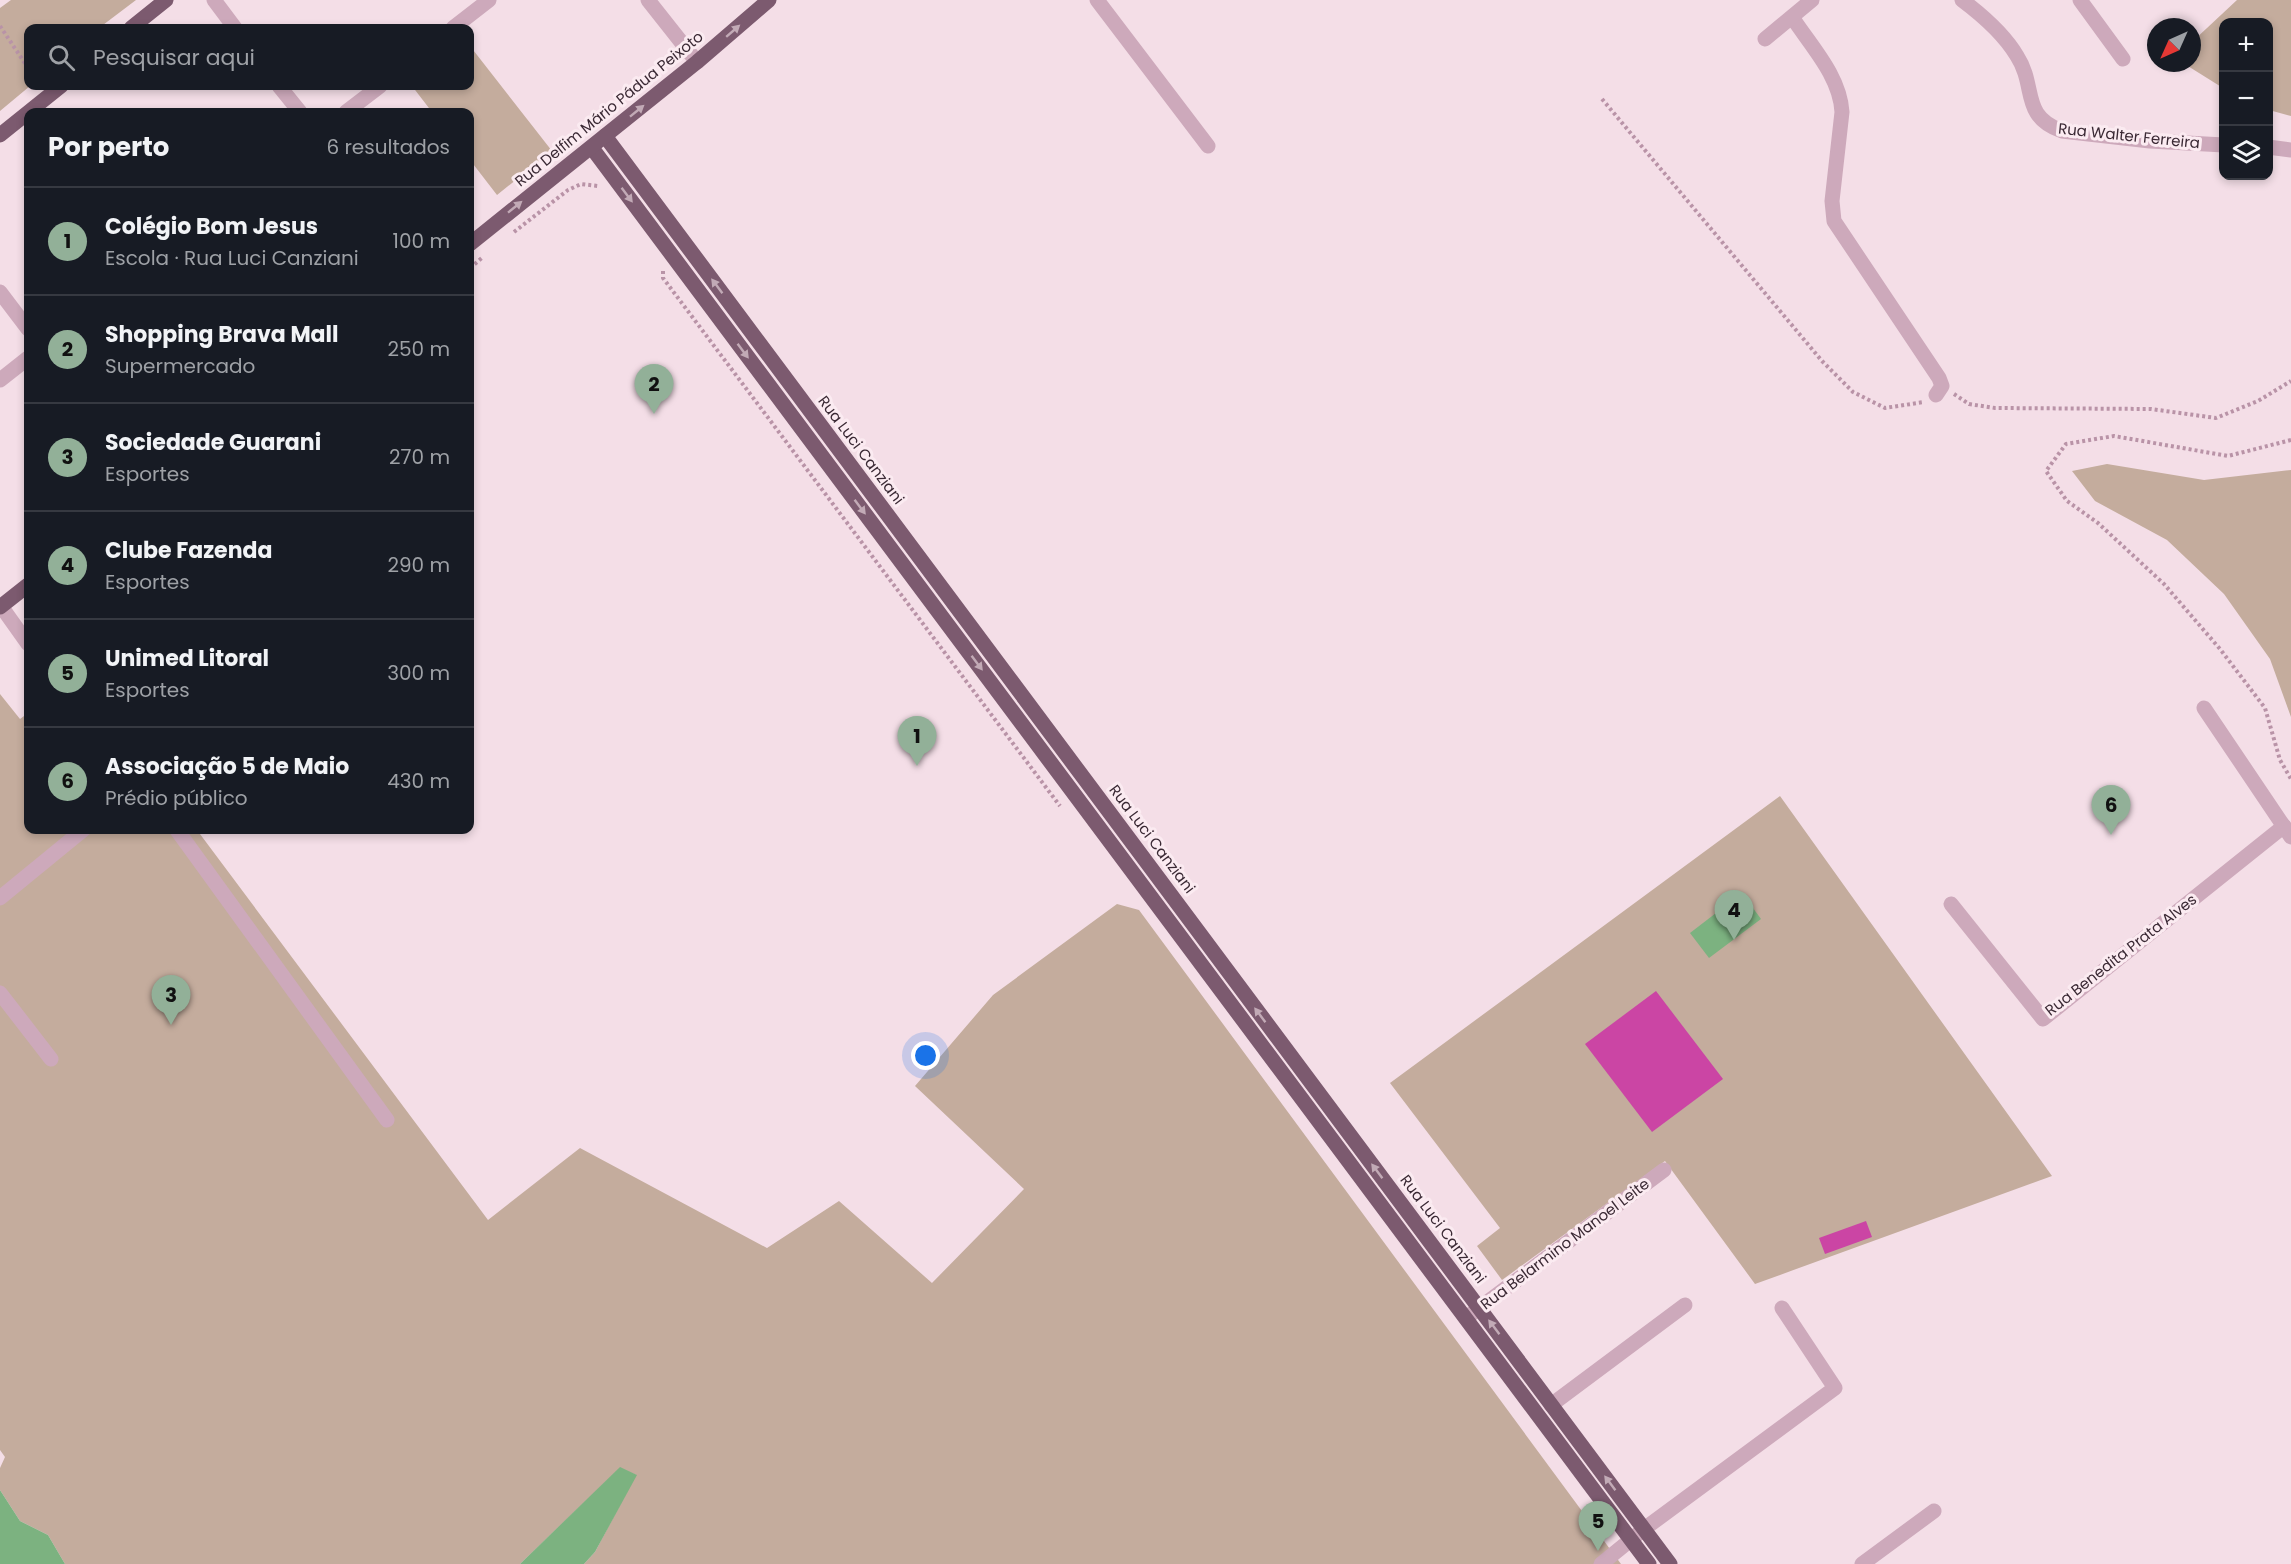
<!DOCTYPE html>
<html lang="pt">
<meta charset="utf-8">
<style>
:root{--surface:#171b24;--page:#242831;--text:#f1f3f6;--muted:#9ea1a6;--line:#363941;--accent:#92b098}
body{margin:0;font-family:Poppins,sans-serif;background:var(--page);color:var(--text)}
.controls{position:absolute;right:18px;top:18px;display:grid;overflow:hidden;border-radius:12px;box-shadow:0 3px 9px #0003}
.controls button{width:54px;height:54px;display:grid;place-items:center;padding:0;border:0;border-bottom:2px solid var(--line);background:var(--surface);color:var(--text);font:30px sans-serif}
.compass{position:absolute;left:2147px;top:18px;width:54px;height:54px;border-radius:50%;background:var(--surface);box-shadow:0 3px 9px #0003;rotate:225deg}
.you{position:absolute;left:926px;top:1056px;width:21px;height:21px;margin:-15px;border:4px solid #fff;border-radius:50%;background:#1a73e8;box-shadow:0 0 0 9px #1a73e833}
.badge{display:grid;place-items:center;width:39px;height:39px;border-radius:50%;background:var(--accent);color:#111;font-size:20px;font-weight:700}
.pin{position:absolute;translate:-50% -50px;filter:drop-shadow(0 2px 3px #0008)}
.pin::after{content:'';position:absolute;top:32px;width:21px;height:18px;background:inherit;clip-path:polygon(0 0,100% 0,50% 100%)}
.list{margin:0;padding:0;list-style:none}
h2{display:flex;justify-content:space-between;align-items:center;height:78px;margin:0;padding:0 24px;font-size:26px}
h2 small{font-size:20px;font-weight:400;color:var(--muted)}
.list li{display:grid;grid-template-columns:39px 1fr auto;gap:18px;align-items:center;box-sizing:border-box;height:108px;padding:0 24px;border-top:2px solid var(--line)}
.list b{display:block;font-size:22px;white-space:nowrap}
.list p{margin:0;font-size:20px;white-space:nowrap;color:var(--muted)}
.list em{font-size:20px;font-style:normal;color:var(--muted)}
.icon{flex:none;width:33px;height:33px;fill:none;stroke:currentColor;stroke-width:2;stroke-linecap:round;stroke-linejoin:round}
.map{position:relative;flex:none;width:2291px;height:1564px;overflow:hidden}
.search{position:absolute;background:var(--surface);box-shadow:0 3px 9px #0003;left:24px;top:24px;width:450px;height:66px;display:flex;align-items:center;gap:15px;box-sizing:border-box;padding:0 21px;border-radius:12px;color:var(--muted);font-size:22px}
.panel{position:absolute;background:var(--surface);box-shadow:0 3px 9px #0003;left:24px;top:108px;width:450px;height:726px;border-radius:12px}
.map>svg:first-child{display:block}
</style>
<div class="map">
<svg width="2291" height="1564" viewBox="0 0 2291 1564">
<rect width="100%" height="100%" fill="#f4dee7"/>
<g fill="#c4ac9d">
<polygon points="11,0 136,0 99,28 28,28 30,86 0,111 0,8"/>
<polygon points="2237,0 2291,0 2291,116 2269,110 2268,22 2224,22 2223,88 2183,63 2192,63 2192,42"/>
<polygon points="470,46 552,151 497,195 470,160 470,112 432,112 412,86 470,86"/>
<polygon points="2107,464 2204,480 2291,470 2291,717 2270,659 2224,594 2167,540 2095,501 2072,471"/>
<polygon points="0,694 20,719 28,713 28,830 197,830 488,1220 580,1148 767,1248 839,1201 932,1283 1024,1189 915,1086 993,995 1117,904 1139,910 1621,1564 584,1564 595,1552 636,1475 620,1468 520,1564 65,1564 48,1535 20,1521 0,1490 0,1468 5,1457 0,1450"/>
<polygon points="1780,796 2052,1176 1755,1284 1665,1161 1502,1280 1477,1246 1500,1228 1390,1083"/>
</g>
<g fill="#7cb280">
<polygon points="1742,893 1761,919 1709,958 1690,933"/>
<polygon points="620,1467 637,1475 595,1552 584,1564 520,1564"/>
<polygon points="0,1490 20,1521 48,1535 65,1564 0,1564"/>
</g>
<g fill="#cb45a4">
<polygon points="1656,991 1723,1079 1652,1132 1585,1044"/>
<polygon points="1866,1221 1872,1237 1825,1254 1819,1238"/>
</g>
<g fill="none" stroke-linecap="round" stroke-linejoin="round">
<g stroke="#b993a7" stroke-width="4" stroke-dasharray="3 3" stroke-linecap="butt">
<polyline points="0,26 28,68"/>
<polyline points="1602,99 1822,361 1853,392 1885,408 1924,402"/>
<polyline points="514,232 568,190 581,184 598,186"/>
<polyline points="470,268 483,257"/>
<polyline points="663,271 663,278 1060,806"/>
<polyline points="1954,394 1969,404 1995,408 2151,409 2216,418 2258,401 2291,381"/>
<polyline points="2291,440 2228,456 2114,436 2066,444 2046,471 2067,501 2098,523 2164,584 2220,649 2265,708 2280,760 2291,779"/>
</g>
<g stroke="#cda9bb" stroke-width="15">
<polyline points="214,0 235,28"/>
<polyline points="648,0 697,62"/>
<polyline points="1097,0 1208,146"/>
<path d="M1962 0C1982 15 2004 34 2017 56 2037 87 2020 116 2062 131L2150 141 2224 145"/>
<polyline points="2080,0 2123,59"/>
<path d="M1792 17C1811 46 1840 76 1842 112L1832 201 1834 221 1939 378 1942 386 1936 395"/>
<polyline points="453,28 489,0"/>
<polyline points="1765,39 1812,0"/>
<polyline points="279,86 300,112"/>
<polyline points="346,112 380,86"/>
<polyline points="2268,147 2291,150"/>
<polyline points="0,292 28,329"/>
<polyline points="0,380 28,358"/>
<polyline points="1,606 28,644"/>
<polyline points="2204,708 2291,837"/>
<polyline points="177,830 387,1120"/>
<polyline points="0,898 83,830"/>
<polyline points="1951,904 2043,1019 2284,826"/>
<polyline points="0,993 51,1059"/>
<polyline points="1466,1318 1664,1170"/>
<polyline points="1551,1405 1685,1305"/>
<polyline points="1601,1564 1644,1529 1835,1388 1782,1308"/>
<polyline points="1862,1564 1934,1511"/>
</g>
<g stroke="#7c5a6f" stroke-width="15">
<polyline points="131,28 166,0"/>
<polyline points="0,135 61,86"/>
<polyline points="605,136 1670,1564"/>
<polyline points="592,148 1649,1564"/>
<polyline points="470,244 697,62 769,0"/>
<polyline points="0,607 28,585"/>
</g>
</g>
<defs><path id="oneway-solid" d="M-6-.8H1V-3.2L6.5 0L1 3.2V.8H-6Z" transform="scale(1.5)"/></defs>
<g fill="#c2aab6">
<use href="#oneway-solid" transform="translate(733 31) rotate(-41)"/>
<use href="#oneway-solid" transform="translate(637 111) rotate(-39)"/>
<use href="#oneway-solid" transform="translate(627 195) rotate(53)"/>
<use href="#oneway-solid" transform="translate(515 207) rotate(-39)"/>
<use href="#oneway-solid" transform="translate(717 286) rotate(-127)"/>
<use href="#oneway-solid" transform="translate(743 351) rotate(53)"/>
<use href="#oneway-solid" transform="translate(860 507) rotate(53)"/>
<use href="#oneway-solid" transform="translate(977 663) rotate(53)"/>
<use href="#oneway-solid" transform="translate(1260 1015) rotate(-127)"/>
<use href="#oneway-solid" transform="translate(1377 1171) rotate(-127)"/>
<use href="#oneway-solid" transform="translate(1494 1327) rotate(-127)"/>
<use href="#oneway-solid" transform="translate(1610 1483) rotate(-127)"/>
</g>
<g text-anchor="middle" stroke-width="6" stroke-linejoin="round" paint-order="stroke">
<g font-size="15" fill="#3a2934" stroke="#fbebf1">
<text transform="translate(609 109) rotate(-39)" y="5">Rua Delfim Mário Pádua Peixoto</text>
<text transform="translate(2129 136) rotate(6)" y="5">Rua Walter Ferreira</text>
<text transform="translate(861 450) rotate(53)" y="5">Rua Luci Canziani</text>
<text transform="translate(1152 839) rotate(53)" y="5">Rua Luci Canziani</text>
<text transform="translate(2121 955) rotate(-38)" y="5">Rua Benedita Prata Alves</text>
<text transform="translate(1443 1229) rotate(53)" y="5">Rua Luci Canziani</text>
<text transform="translate(1565 1244) rotate(-37)" y="5">Rua Belarmino Manoel Leite</text>
</g>
</g>
</svg>
<div class="controls">
<button>+</button>
<button>−</button>
<button><svg class="icon" aria-label="layers" viewBox="0 0 24 24"><path d="M12 4l9 5-9 5-9-5zM3 14l9 5 9-5"/></svg></button>
</div>
<svg class="compass" viewBox="-18 -18 36 36"><path d="M0-13l5 13h-10z" fill="#e53935"/><path d="M0 13l5-13h-10z" fill="#9ea1a6"/></svg>
<div class="you"></div>
<div class="pin badge" style="left:917px;top:766px">1</div>
<div class="pin badge" style="left:654px;top:414px">2</div>
<div class="pin badge" style="left:171px;top:1025px">3</div>
<div class="pin badge" style="left:1734px;top:940px">4</div>
<div class="pin badge" style="left:1598px;top:1551px">5</div>
<div class="pin badge" style="left:2111px;top:835px">6</div>
<div class="search"><svg class="icon" aria-label="search" viewBox="0 0 24 24"><circle cx="10" cy="10" r="6"/><path d="M15 15l6 6"/></svg>Pesquisar aqui</div>
<section class="panel">
<h2>Por perto<small>6 resultados</small></h2>
<ul class="list">
<li><span class="badge">1</span><div><b>Colégio Bom Jesus</b><p>Escola · Rua Luci Canziani</p></div><em>100 m</em></li>
<li><span class="badge">2</span><div><b>Shopping Brava Mall</b><p>Supermercado</p></div><em>250 m</em></li>
<li><span class="badge">3</span><div><b>Sociedade Guarani</b><p>Esportes</p></div><em>270 m</em></li>
<li><span class="badge">4</span><div><b>Clube Fazenda</b><p>Esportes</p></div><em>290 m</em></li>
<li><span class="badge">5</span><div><b>Unimed Litoral</b><p>Esportes</p></div><em>300 m</em></li>
<li><span class="badge">6</span><div><b>Associação 5 de Maio</b><p>Prédio público</p></div><em>430 m</em></li>
</ul>
</section>
</div>
